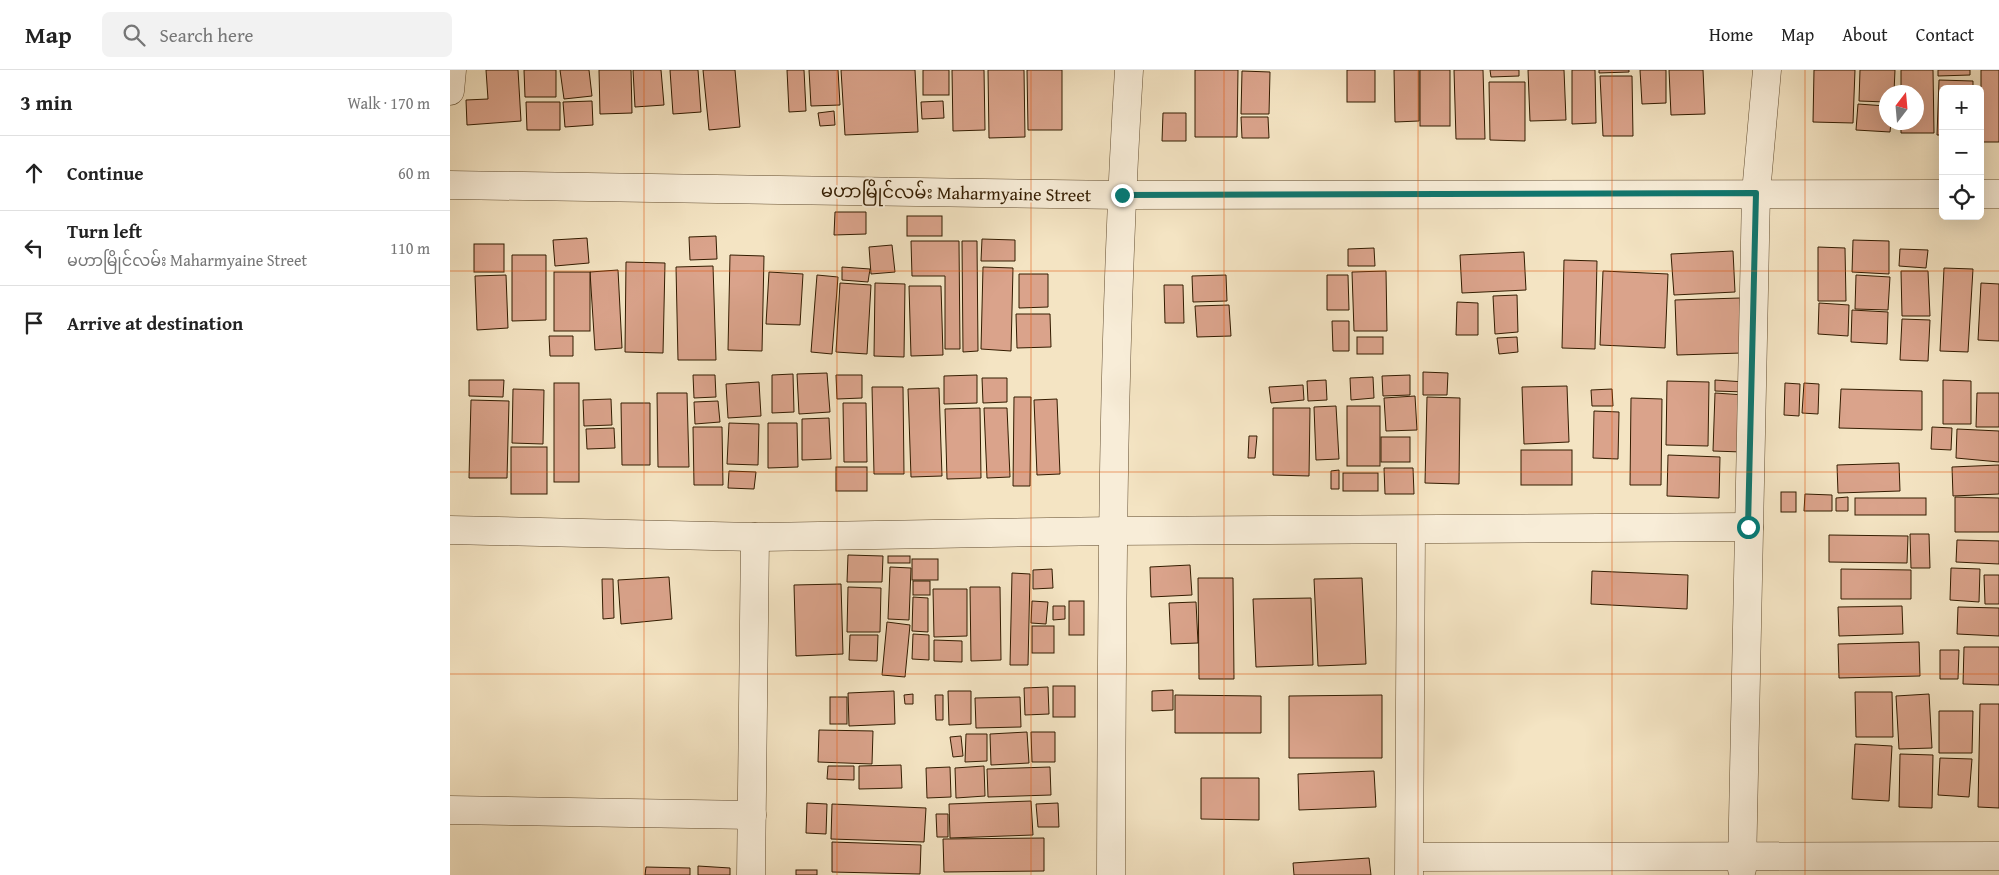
<!DOCTYPE html>
<meta charset="utf-8">
<style>
:root{--surface:#fff;--page:#f2f2f2;--text:#222;--muted:#767676;--line:#e0e0e0}
body{margin:0;font-family:"Gentium Book Plus","Noto Sans Myanmar",serif;background:var(--page);color:var(--text)}
.controls{position:absolute;right:15px;top:15px;display:grid;overflow:hidden;border-radius:8px;box-shadow:0 5px 20px #0002}
.controls button{width:45px;height:45px;display:grid;place-items:center;padding:0;border:0;border-bottom:1px solid var(--line);background:var(--surface);color:var(--text);font:25px sans-serif}
.compass{position:absolute;left:1429px;top:15px;width:45px;height:45px;border-radius:50%;background:var(--surface);box-shadow:0 5px 20px #0002;rotate:16deg}
.stop{position:absolute;width:15px;height:15px;margin:-11px;border:4px solid #0f766e;border-radius:50%;background:#fff}
.stop.end{background:#0f766e;border-color:#fff;box-shadow:0 1px 5px #0008}
.list{margin:0;padding:0;list-style:none}
h2{display:flex;justify-content:space-between;align-items:center;height:65px;margin:0;padding:0 20px;font-size:21px}
h2 small{font-size:16px;font-weight:400;color:var(--muted)}
.list li{display:grid;grid-template-columns:32px 1fr auto;gap:15px;align-items:center;box-sizing:border-box;height:75px;padding:0 20px;border-top:1px solid var(--line)}
.list b{display:block;font-size:19px;white-space:nowrap}
.list p{margin:0;font-size:16px;white-space:nowrap;color:var(--muted)}
.list em{font-size:16px;font-style:normal;color:var(--muted)}
.icon{flex:none;width:28px;height:28px;fill:none;stroke:currentColor;stroke-width:2;stroke-linecap:round;stroke-linejoin:round}
.map{position:relative;flex:none;width:1549px;height:805px;overflow:hidden}
header{display:flex;align-items:center;gap:30px;box-sizing:border-box;height:70px;padding:0 25px;background:var(--surface);border-bottom:1px solid var(--line)}
header strong{font-size:24px}
nav{display:flex;gap:28px;margin-inline-start:auto;font-size:18px}
.search{width:350px;height:45px;background:var(--page);display:flex;align-items:center;gap:12px;box-sizing:border-box;padding:0 18px;border-radius:8px;color:var(--muted);font-size:19px}
main{display:flex}
aside{flex:1;background:var(--surface)}
.map>svg:first-child{display:block}
</style>
<header>
<strong>Map</strong>
<div class="search"><svg class="icon" aria-label="search" viewBox="0 0 24 24"><circle cx="10" cy="10" r="6"/><path d="M15 15l6 6"/></svg>Search here</div>
<nav><a>Home</a><a>Map</a><a>About</a><a>Contact</a></nav>
</header>
<main>
<aside>
<h2>3 min<small>Walk · 170 m</small></h2>
<ul class="list">
<li><svg class="icon" aria-label="ahead" viewBox="0 0 24 24"><path d="M12 20V5M6 11l6-6 6 6"/></svg><div><b>Continue</b></div><em>60 m</em></li>
<li><svg class="icon" aria-label="left" viewBox="0 0 24 24"><path d="M17 20v-9H6M10 6l-5 5 5 5"/></svg><div><b>Turn left</b><p>မဟာမြိုင်လမ်း Maharmyaine Street</p></div><em>110 m</em></li>
<li><svg class="icon" aria-label="arrive" viewBox="0 0 24 24"><path d="M6 21V4h12l-3 4 3 4H6"/></svg><div><b>Arrive at destination</b></div></li>
</ul>
</aside>
<div class="map">
<svg width="1549" height="805" viewBox="0 0 1549 805">
<rect width="100%" height="100%" fill="#f4e4c3"/>
<filter id="stains"><feTurbulence type="fractalNoise" baseFrequency=".004" numOctaves="4"/><feColorMatrix values="0 0 0 0 .2 0 0 0 0 .09 0 0 0 0 .02 0 0 0 .5 -.17"/></filter>
<radialGradient id="worn" r=".72"><stop offset=".6" stop-color="#630" stop-opacity="0"/><stop offset="1" stop-color="#630" stop-opacity=".3"/></radialGradient>
<g fill="#daa38b" stroke="#331c00">
<polygon points="36,0 68,0 71,51 17,55 16,30 38,29"/>
<polygon points="74,0 106,0 106,27 75,27"/>
<polygon points="110,0 139,0 142,26 114,29"/>
<polygon points="149,0 181,0 182,43 150,44"/>
<polygon points="183,0 211,0 214,35 185,37"/>
<polygon points="220,0 248,0 251,42 223,44"/>
<polygon points="253,0 285,0 290,57 259,60"/>
<polygon points="337,0 354,0 356,41 339,42"/>
<polygon points="359,0 388,0 390,35 361,36"/>
<polygon points="391,0 465,0 468,62 395,65"/>
<rect x="473" y="0" width="26" height="25"/>
<polygon points="502,0 534,0 535,60 503,61"/>
<polygon points="538,0 574,0 575,67 539,68"/>
<polygon points="577,0 612,0 612,60 578,60"/>
<polygon points="745,0 788,0 787,67 745,67"/>
<rect x="897" y="0" width="28" height="32"/>
<polygon points="944,0 969,0 969,51 945,52"/>
<rect x="970" y="0" width="30" height="56"/>
<polygon points="1004,0 1033,0 1035,69 1006,69"/>
<polygon points="1040,0 1069,0 1069,6 1041,7"/>
<polygon points="1078,0 1114,0 1116,50 1080,51"/>
<polygon points="1122,0 1145,0 1146,53 1122,54"/>
<polygon points="1149,0 1179,0 1179,2 1149,3"/>
<polygon points="1190,0 1216,0 1216,33 1192,34"/>
<polygon points="1219,0 1253,0 1255,44 1221,45"/>
<polygon points="1364,0 1405,0 1403,53 1363,52"/>
<polygon points="1410,0 1445,0 1444,22 1436,22 1436,32 1409,31"/>
<polygon points="1451,0 1483,0 1484,63 1451,63 1451,52 1466,52 1466,22 1451,22"/>
<polygon points="1488,0 1520,0 1520,5 1488,6"/>
<rect x="1531" y="0" width="18" height="72"/>
<polygon points="792,1 820,2 819,44 791,44"/>
<polygon points="1150,6 1182,6 1183,66 1153,66"/>
<polygon points="1489,10 1523,11 1523,19 1493,19 1493,65 1487,65"/>
<polygon points="1039,12 1075,12 1075,71 1040,70"/>
<polygon points="142,31 143,55 115,57 113,32"/>
<polygon points="493,31 494,48 472,49 471,32"/>
<polygon points="76,32 110,32 110,60 77,60"/>
<polygon points="1408,34 1436,36 1436,52 1441,52 1440,62 1406,60"/>
<polygon points="384,41 385,55 370,56 368,43"/>
<polygon points="713,43 736,43 736,71 712,71"/>
<polygon points="791,47 818,47 819,68 792,68"/>
<polygon points="385,142 416,142 416,164 384,165"/>
<rect x="457" y="146" width="35" height="20"/>
<polygon points="266,166 267,189 240,190 239,167"/>
<polygon points="137,168 139,193 105,196 103,170"/>
<polygon points="532,169 565,170 565,191 531,191"/>
<polygon points="1403,170 1439,171 1439,204 1402,202"/>
<polygon points="461,171 509,171 510,279 495,279 495,206 462,206"/>
<polygon points="512,171 527,171 528,281 513,282"/>
<rect x="24" y="174" width="30" height="28"/>
<polygon points="442,175 445,202 421,204 419,177"/>
<polygon points="1368,177 1395,178 1396,231 1368,231"/>
<polygon points="924,178 925,196 898,196 898,179"/>
<polygon points="1450,179 1478,180 1476,198 1449,196"/>
<polygon points="1283,181 1285,222 1224,225 1221,184"/>
<polygon points="1074,182 1076,220 1012,223 1010,185"/>
<polygon points="62,185 96,185 96,250 62,251"/>
<polygon points="280,185 314,186 312,281 278,280"/>
<polygon points="1114,190 1147,191 1145,279 1112,278"/>
<polygon points="176,192 215,193 213,283 175,282"/>
<polygon points="263,196 266,290 228,290 226,197"/>
<polygon points="392,197 420,199 418,212 392,210"/>
<polygon points="533,197 563,198 561,281 531,279"/>
<polygon points="1494,198 1523,199 1518,282 1490,281"/>
<polygon points="168,200 172,278 145,280 140,202"/>
<polygon points="936,201 937,261 904,261 902,202"/>
<polygon points="1153,201 1218,204 1215,278 1150,275"/>
<polygon points="1451,201 1478,201 1480,246 1452,246"/>
<rect x="104" y="202" width="36" height="59"/>
<polygon points="319,202 353,204 350,255 316,254"/>
<polygon points="569,204 598,204 598,237 569,238"/>
<polygon points="56,205 58,258 27,260 25,206"/>
<polygon points="367,205 388,207 382,284 361,282"/>
<polygon points="776,205 777,231 743,232 742,206"/>
<polygon points="877,205 898,205 899,240 877,240"/>
<polygon points="1406,205 1440,207 1438,240 1405,239"/>
<polygon points="390,213 421,215 417,284 386,282"/>
<polygon points="425,213 455,214 454,287 424,286"/>
<polygon points="1531,213 1549,214 1549,271 1528,270"/>
<polygon points="714,215 733,215 734,253 715,253"/>
<polygon points="459,216 491,216 493,285 461,286"/>
<polygon points="1067,225 1068,262 1045,264 1043,226"/>
<polygon points="1290,228 1292,283 1227,285 1225,230"/>
<polygon points="1007,232 1028,233 1028,265 1006,265"/>
<polygon points="1369,233 1399,235 1398,266 1368,264"/>
<polygon points="779,235 781,266 747,267 745,236"/>
<polygon points="1402,240 1438,242 1437,274 1401,272"/>
<polygon points="566,244 600,244 601,277 567,278"/>
<polygon points="1452,249 1480,250 1478,291 1450,290"/>
<polygon points="882,251 899,251 899,281 883,281"/>
<polygon points="99,266 123,266 123,286 100,286"/>
<rect x="907" y="267" width="26" height="17"/>
<polygon points="1067,267 1068,282 1049,284 1047,268"/>
<polygon points="973,302 998,303 997,325 973,325"/>
<polygon points="377,303 380,342 349,344 347,304"/>
<polygon points="343,304 344,342 322,343 322,305"/>
<polygon points="243,305 265,305 266,327 244,328"/>
<polygon points="386,305 412,305 412,328 387,329"/>
<polygon points="527,305 527,333 494,334 494,306"/>
<polygon points="960,305 960,325 933,326 932,306"/>
<polygon points="923,307 924,328 901,330 900,308"/>
<polygon points="532,308 557,308 557,332 533,333"/>
<polygon points="19,310 54,310 53,327 19,326"/>
<polygon points="876,310 877,330 858,331 857,311"/>
<polygon points="1265,310 1295,312 1295,322 1265,321"/>
<polygon points="1493,310 1521,311 1521,354 1493,354"/>
<polygon points="1217,311 1259,312 1258,376 1216,375"/>
<polygon points="309,312 311,346 278,348 276,314"/>
<rect x="104" y="313" width="25" height="99"/>
<polygon points="1335,313 1350,314 1349,346 1334,345"/>
<polygon points="1354,313 1369,314 1368,344 1352,343"/>
<polygon points="853,315 854,330 821,333 819,317"/>
<polygon points="1117,316 1119,372 1074,374 1072,317"/>
<polygon points="422,317 453,317 454,404 424,404"/>
<polygon points="489,318 492,406 461,407 458,319"/>
<polygon points="63,319 94,320 93,374 62,373"/>
<polygon points="1162,319 1163,336 1142,336 1141,320"/>
<polygon points="1391,319 1472,321 1472,360 1389,358"/>
<polygon points="207,323 237,323 239,397 208,397"/>
<polygon points="1265,323 1294,325 1292,382 1263,381"/>
<polygon points="1527,323 1549,323 1549,357 1526,357"/>
<polygon points="965,326 967,360 936,361 934,328"/>
<polygon points="564,327 581,327 580,416 563,416"/>
<polygon points="977,327 1010,328 1009,414 975,413"/>
<polygon points="1181,328 1212,329 1211,415 1180,415"/>
<polygon points="161,329 162,355 134,356 133,330"/>
<polygon points="607,329 610,404 587,405 584,330"/>
<polygon points="21,330 59,331 57,408 19,408"/>
<polygon points="268,331 270,352 245,354 244,332"/>
<polygon points="171,333 200,333 200,395 172,395"/>
<polygon points="393,333 416,333 417,392 394,392"/>
<polygon points="886,336 889,389 866,390 864,337"/>
<rect x="897" y="336" width="33" height="60"/>
<polygon points="530,338 531,408 497,409 495,339"/>
<polygon points="534,338 557,338 560,407 537,408"/>
<polygon points="823,338 860,338 859,406 823,405"/>
<polygon points="1144,341 1169,342 1168,389 1143,388"/>
<polygon points="379,348 381,389 352,390 352,349"/>
<polygon points="279,353 309,354 308,395 277,394"/>
<polygon points="318,353 347,353 348,397 318,398"/>
<polygon points="243,357 272,357 273,415 244,415"/>
<polygon points="1482,357 1502,358 1501,380 1481,379"/>
<polygon points="164,358 165,378 137,379 136,359"/>
<polygon points="1507,359 1549,361 1549,392 1506,388"/>
<polygon points="799,366 807,366 805,388 798,388"/>
<rect x="931" y="367" width="29" height="25"/>
<rect x="61" y="377" width="36" height="47"/>
<rect x="1071" y="380" width="51" height="35"/>
<polygon points="1218,385 1270,387 1269,428 1217,426"/>
<polygon points="1449,393 1450,421 1388,423 1387,395"/>
<polygon points="1549,395 1549,424 1503,426 1502,397"/>
<rect x="386" y="397" width="31" height="24"/>
<polygon points="934,398 963,398 964,424 935,424"/>
<polygon points="889,400 889,419 881,419 881,401"/>
<polygon points="279,401 306,402 304,419 278,418"/>
<rect x="893" y="403" width="35" height="18"/>
<rect x="1331" y="422" width="15" height="20"/>
<polygon points="1355,424 1382,425 1382,441 1354,441"/>
<polygon points="1398,427 1398,441 1386,441 1386,428"/>
<polygon points="1505,427 1549,428 1549,462 1505,462"/>
<rect x="1405" y="428" width="71" height="17"/>
<polygon points="1460,464 1479,464 1480,498 1461,498"/>
<polygon points="1379,465 1458,466 1457,493 1379,492"/>
<polygon points="1507,470 1549,471 1549,494 1506,492"/>
<polygon points="398,485 433,486 432,512 397,512"/>
<rect x="438" y="486" width="22" height="7"/>
<rect x="462" y="489" width="26" height="21"/>
<polygon points="740,495 742,525 701,527 700,497"/>
<polygon points="440,497 461,498 459,550 438,549"/>
<polygon points="1501,498 1530,499 1529,532 1500,530"/>
<polygon points="602,499 603,518 583,519 583,500"/>
<polygon points="1391,499 1461,500 1461,529 1391,529"/>
<polygon points="1142,501 1238,505 1237,539 1141,534"/>
<polygon points="562,503 580,504 578,595 560,595"/>
<polygon points="1534,505 1549,505 1549,534 1535,534"/>
<polygon points="219,507 222,549 171,554 168,510"/>
<polygon points="748,508 783,508 784,609 749,609"/>
<polygon points="912,508 916,594 868,596 864,509"/>
<polygon points="152,509 163,509 164,548 153,549"/>
<rect x="463" y="511" width="17" height="14"/>
<polygon points="391,514 393,584 346,586 344,515"/>
<polygon points="398,517 431,518 430,562 397,562"/>
<polygon points="520,517 550,517 551,590 521,591"/>
<polygon points="483,519 517,519 517,566 484,567"/>
<polygon points="463,527 478,528 478,562 462,561"/>
<polygon points="861,528 863,595 806,597 803,529"/>
<polygon points="582,531 598,532 596,554 581,553"/>
<rect x="619" y="531" width="15" height="34"/>
<polygon points="746,532 748,573 721,574 719,533"/>
<polygon points="603,536 615,536 615,549 603,550"/>
<polygon points="1452,536 1453,564 1389,566 1388,537"/>
<polygon points="1508,537 1549,538 1549,566 1507,564"/>
<polygon points="437,552 460,555 455,607 432,605"/>
<rect x="582" y="556" width="22" height="27"/>
<polygon points="463,564 479,565 479,590 462,589"/>
<polygon points="400,565 428,565 427,591 399,590"/>
<polygon points="484,570 512,571 512,592 484,591"/>
<polygon points="1469,572 1470,606 1389,608 1388,574"/>
<polygon points="1514,577 1549,577 1549,615 1513,614"/>
<polygon points="1490,580 1509,580 1508,609 1490,609"/>
<rect x="603" y="616" width="22" height="31"/>
<polygon points="598,617 599,644 575,645 574,618"/>
<polygon points="723,620 723,640 702,641 702,621"/>
<polygon points="444,621 445,654 399,656 398,623"/>
<polygon points="498,621 521,621 521,654 499,655"/>
<polygon points="1405,622 1442,622 1443,667 1406,667"/>
<polygon points="463,624 463,634 455,634 454,625"/>
<polygon points="1479,624 1482,678 1449,679 1446,626"/>
<polygon points="485,625 493,625 493,650 486,650"/>
<polygon points="725,625 811,626 811,663 725,663"/>
<polygon points="932,625 932,688 839,688 839,626"/>
<rect x="380" y="627" width="17" height="27"/>
<polygon points="570,627 571,657 526,658 525,628"/>
<polygon points="1530,634 1549,634 1549,738 1528,737"/>
<polygon points="1489,641 1523,641 1522,683 1489,683"/>
<polygon points="369,660 423,661 422,694 368,692"/>
<polygon points="577,662 579,693 541,695 540,664"/>
<polygon points="581,662 605,662 605,692 582,692"/>
<polygon points="516,664 537,664 537,691 515,692"/>
<polygon points="511,666 513,686 503,687 500,667"/>
<polygon points="1405,674 1442,676 1439,731 1402,729"/>
<polygon points="1450,684 1483,685 1482,738 1449,737"/>
<polygon points="1490,688 1522,689 1519,727 1488,725"/>
<polygon points="451,695 452,718 409,719 409,696"/>
<polygon points="378,696 404,696 404,710 377,709"/>
<polygon points="534,696 535,726 506,728 505,698"/>
<polygon points="500,697 501,727 477,728 476,698"/>
<polygon points="600,697 601,725 538,727 537,699"/>
<polygon points="924,701 926,737 849,740 848,704"/>
<polygon points="751,708 809,708 809,750 751,749"/>
<polygon points="581,731 583,765 500,768 499,734"/>
<polygon points="357,733 377,734 376,764 356,763"/>
<polygon points="608,733 609,757 588,757 586,734"/>
<polygon points="382,734 476,738 474,772 381,769"/>
<polygon points="486,744 498,744 498,767 487,767"/>
<polygon points="594,768 594,801 494,802 493,769"/>
<polygon points="382,772 471,775 470,804 382,802"/>
<polygon points="919,788 921,805 844,805 843,793"/>
<polygon points="248,796 280,798 280,805 248,805"/>
<polygon points="196,797 240,798 240,805 195,805"/>
<rect x="346" y="800" width="21" height="5"/>
</g>
<g fill="none" stroke-linecap="round" stroke-linejoin="round">
<defs>
<g id="minor">
<polyline points="0,21 2,0"/>
<polyline points="0,115 672,125 1493,124"/>
<polyline points="1530,124 1549,124"/>
<polyline points="0,460 305,467 662,461 1299,457"/>
<polyline points="0,740 302,745"/>
<polyline points="960,787 1549,786"/>
<polyline points="1292,799 1306,123 1317,0"/>
<polyline points="301,805 305,467"/>
<path d="M661 805C662 537 662 268 679 0"/>
<polyline points="959,805 961,460"/>
</g>
</defs>
<use href="#minor" stroke="#634e31" stroke-width="29"/>
<use href="#minor" stroke="#f8edd8" stroke-width="28"/>
</g>
<g fill="none" stroke-linecap="round" stroke-linejoin="round">
<polyline stroke="#0f766e" stroke-width="6" points="672,125 1306,123 1298,457"/>
</g>
<path fill="none" stroke="#df560b" stroke-width="1" stroke-opacity="0.55" d="M194 0V805M387 0V805M581 0V805M774 0V805M968 0V805M1162 0V805M1355 0V805M0 201H1549M0 402H1549M0 604H1549"/>
<g text-anchor="middle" stroke-width="4" stroke-linejoin="round" paint-order="stroke">
<g font-size="18" fill="#331c00" stroke="#f8edd8">
<text transform="translate(506 123) rotate(1)" y="6">မဟာမြိုင်လမ်း Maharmyaine Street</text>
</g>
</g>
<rect width="100%" height="100%" filter="url(#stains)"/>
<rect width="100%" height="100%" fill="url(#worn)"/>
</svg>
<div class="controls">
<button>+</button>
<button>−</button>
<button><svg class="icon" aria-label="locate" viewBox="0 0 24 24"><circle cx="12" cy="12" r="6"/><path d="M12 2v4M12 18v4M2 12h4M18 12h4"/></svg></button>
</div>
<svg class="compass" viewBox="-18 -18 36 36"><path d="M0-13l5 13h-10z" fill="#e53935"/><path d="M0 13l5-13h-10z" fill="#767676"/></svg>
<div class="stop" style="left:1298px;top:457px"></div>
<div class="stop end" style="left:672px;top:125px"></div>
</div>
</main>
